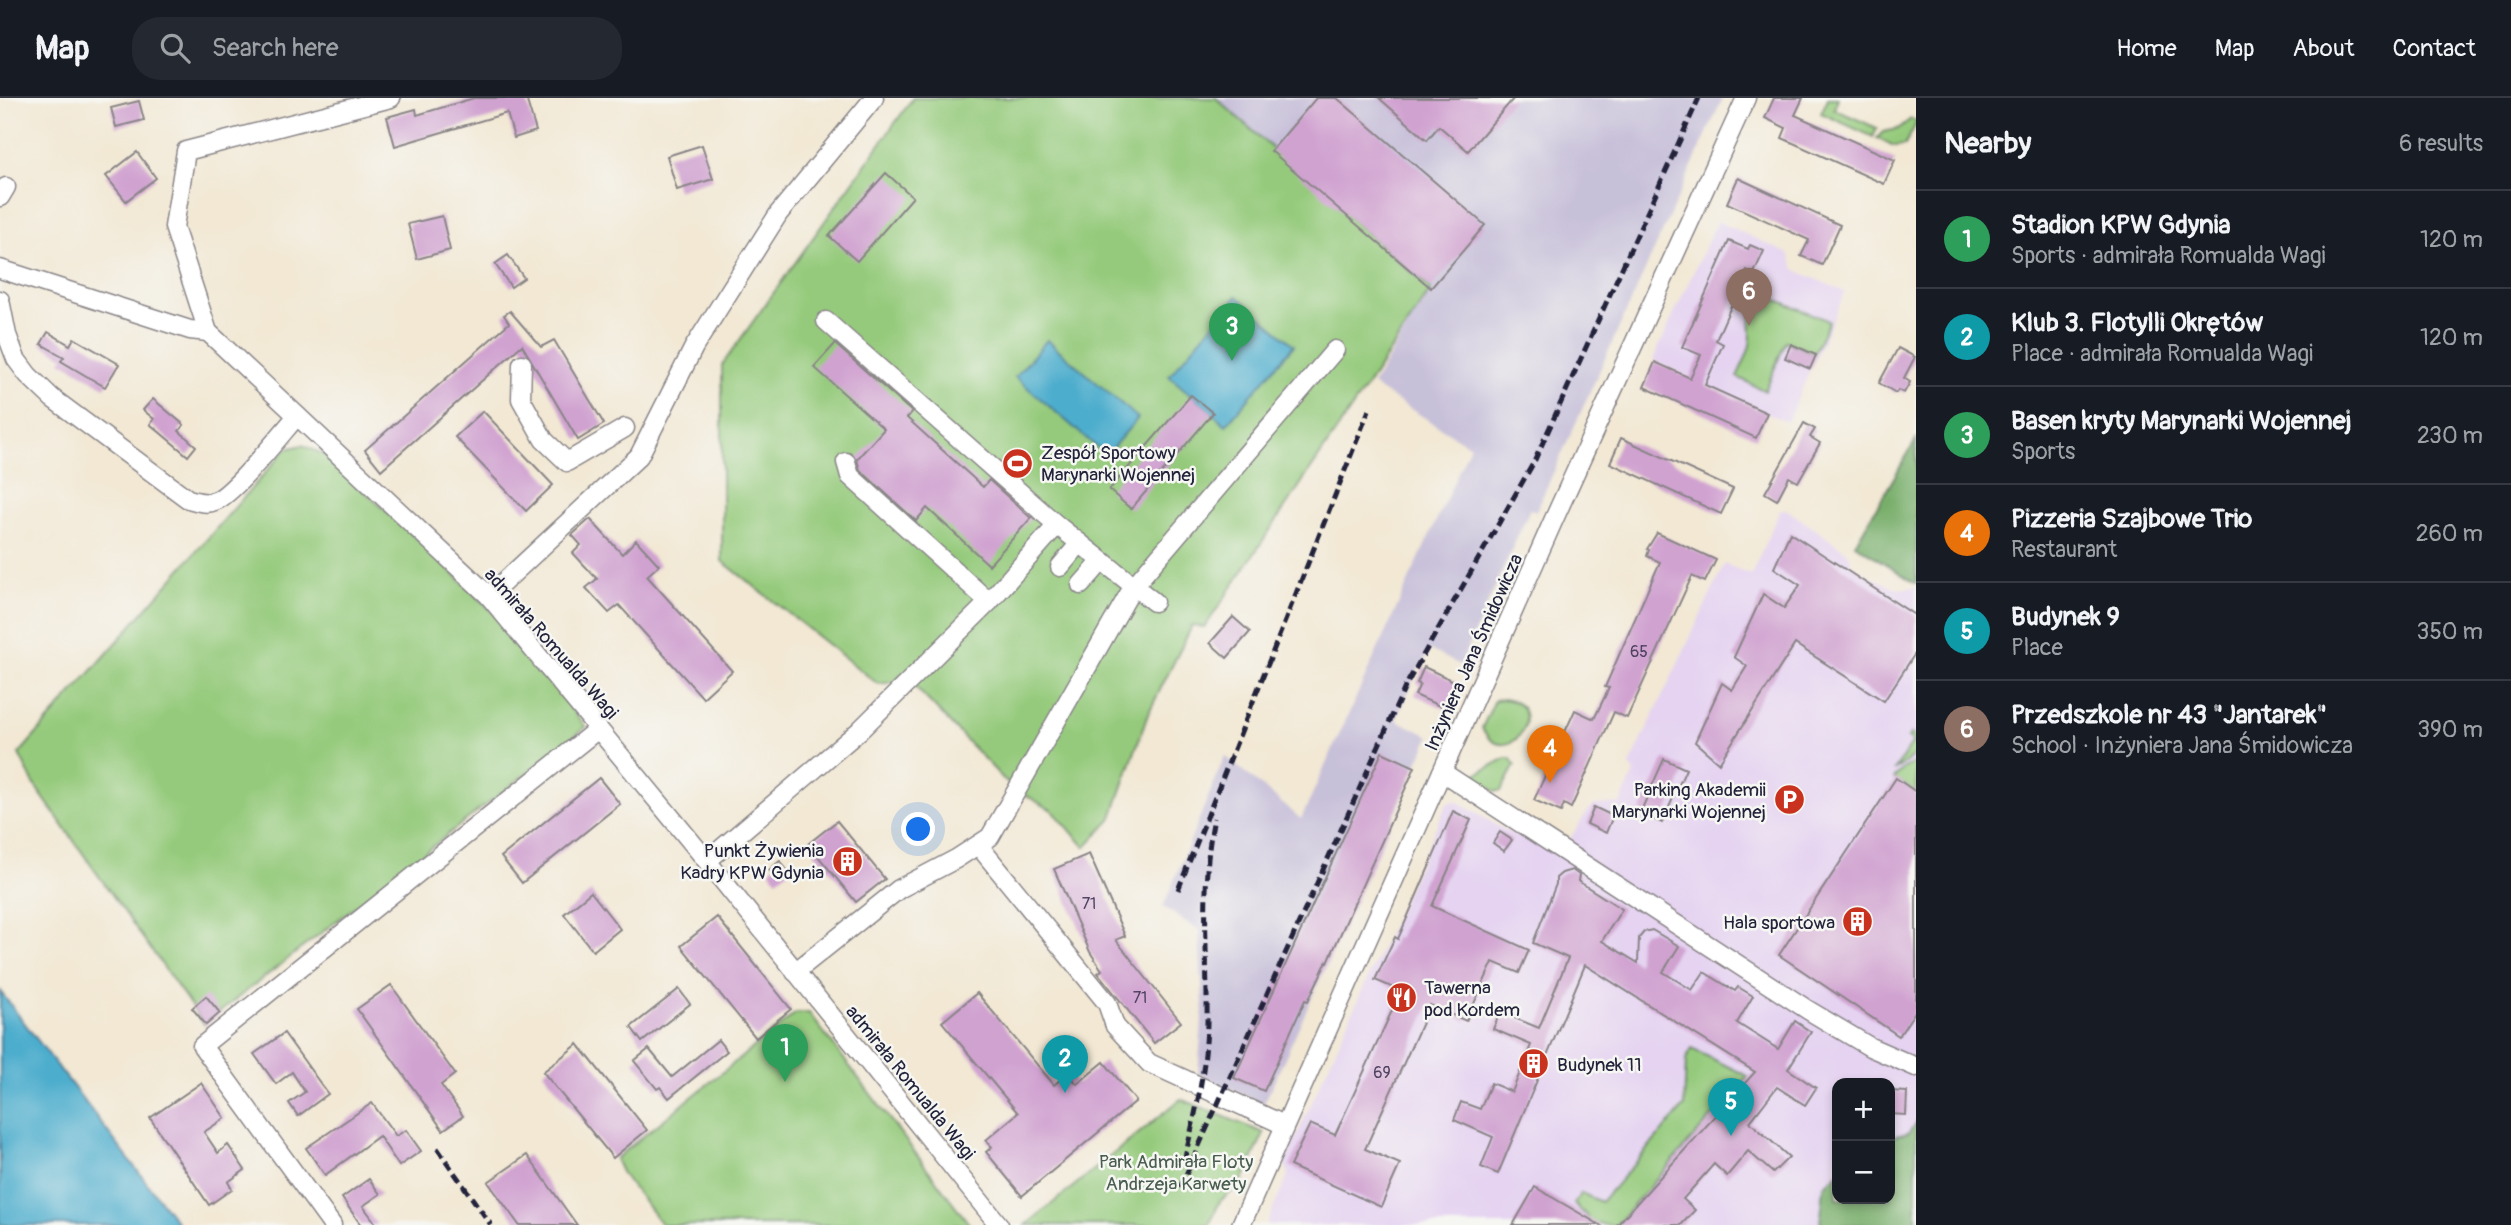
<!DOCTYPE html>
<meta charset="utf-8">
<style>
:root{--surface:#171b24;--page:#242831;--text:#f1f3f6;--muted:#9ea1a6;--line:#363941;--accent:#0f766e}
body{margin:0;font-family:Pangolin,sans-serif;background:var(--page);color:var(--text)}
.controls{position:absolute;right:21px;bottom:21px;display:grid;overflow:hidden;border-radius:14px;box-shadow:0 4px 10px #0003}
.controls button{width:63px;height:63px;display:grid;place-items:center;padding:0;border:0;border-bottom:2px solid var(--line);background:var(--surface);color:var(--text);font:35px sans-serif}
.you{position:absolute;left:919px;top:732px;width:24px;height:24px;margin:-18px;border:5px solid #fff;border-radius:50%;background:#1a73e8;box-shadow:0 0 0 10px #1a73e833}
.badge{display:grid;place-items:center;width:46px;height:46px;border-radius:50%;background:var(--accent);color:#fff;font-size:23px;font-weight:700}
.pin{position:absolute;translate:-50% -58px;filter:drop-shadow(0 2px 4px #0008)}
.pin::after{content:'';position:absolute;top:37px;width:24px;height:21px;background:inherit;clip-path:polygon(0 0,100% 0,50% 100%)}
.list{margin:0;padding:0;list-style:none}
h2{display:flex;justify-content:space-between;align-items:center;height:91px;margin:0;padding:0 28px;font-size:30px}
h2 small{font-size:23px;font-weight:400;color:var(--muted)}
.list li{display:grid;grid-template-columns:46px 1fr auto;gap:21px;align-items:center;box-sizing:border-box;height:98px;padding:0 28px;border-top:2px solid var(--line)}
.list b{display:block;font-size:26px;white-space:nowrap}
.list p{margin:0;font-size:23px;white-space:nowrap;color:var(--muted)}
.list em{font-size:23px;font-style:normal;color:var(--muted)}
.icon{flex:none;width:38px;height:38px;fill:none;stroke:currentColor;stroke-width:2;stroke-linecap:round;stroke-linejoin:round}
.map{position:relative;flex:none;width:1916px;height:1127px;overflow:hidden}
header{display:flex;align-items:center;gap:42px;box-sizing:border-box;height:98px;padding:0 35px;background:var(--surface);border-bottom:2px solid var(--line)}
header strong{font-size:33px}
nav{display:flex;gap:38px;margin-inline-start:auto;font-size:24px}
.search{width:490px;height:63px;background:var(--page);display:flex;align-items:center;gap:18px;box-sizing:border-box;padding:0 24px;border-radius:28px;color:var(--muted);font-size:26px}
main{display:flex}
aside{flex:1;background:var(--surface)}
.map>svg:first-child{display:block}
</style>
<header>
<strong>Map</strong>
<div class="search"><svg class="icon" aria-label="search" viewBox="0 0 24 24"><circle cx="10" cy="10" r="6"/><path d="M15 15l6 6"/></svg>Search here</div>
<nav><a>Home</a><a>Map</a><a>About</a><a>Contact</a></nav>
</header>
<main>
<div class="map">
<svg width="1916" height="1127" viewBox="0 0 1916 1127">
<rect width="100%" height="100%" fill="#f6f6f2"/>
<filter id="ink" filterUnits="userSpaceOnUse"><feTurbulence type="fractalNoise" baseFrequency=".0143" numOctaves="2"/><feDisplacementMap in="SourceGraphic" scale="14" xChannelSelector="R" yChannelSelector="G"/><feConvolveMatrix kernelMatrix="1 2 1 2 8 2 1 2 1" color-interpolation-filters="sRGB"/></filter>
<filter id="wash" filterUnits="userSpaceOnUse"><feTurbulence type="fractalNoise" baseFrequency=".00686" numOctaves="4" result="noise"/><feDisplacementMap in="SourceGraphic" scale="28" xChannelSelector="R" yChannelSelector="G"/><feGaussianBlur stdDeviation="1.57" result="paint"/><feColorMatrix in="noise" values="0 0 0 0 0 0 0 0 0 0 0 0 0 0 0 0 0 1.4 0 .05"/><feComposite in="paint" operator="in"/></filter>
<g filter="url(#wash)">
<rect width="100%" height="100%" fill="#f2e8d4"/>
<g fill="#e5d3f1" fill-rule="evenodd">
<polygon points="1717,123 1789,156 1795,172 1845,194 1787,324 1653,262"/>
<path d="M1786 411 1846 453 1850 458 1851 466 1869 478 1899 491 1916 489V1127H1266L1289 1075 1284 1066 1447 705 1456 703 1501 730 1560 757 1588 712 1595 707 1620 706 1634 675 1630 667 1725 466 1751 477 1780 412ZM1837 985H1890V1101H1837Z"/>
</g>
<polygon fill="#c7c0d9" points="1216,0 1723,0 1536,413 1530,411 1460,567 1430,552 1419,570 1396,622 1430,638 1264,1006 1198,976 1203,908 1199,832 1163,809 1225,658 1301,721 1470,348 1372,287 1431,191"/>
<g fill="#95ca7b" stroke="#5c765b" stroke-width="2">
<polygon points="913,0 1216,0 1431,192 1205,529 1192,528 1148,616 1111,722 1085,749 1053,713 1010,688 903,576 894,584 878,586 722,463 722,267"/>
<polygon points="1828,0 1838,0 1834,11 1877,30 1873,39 1821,15"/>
<polygon points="1911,21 1916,23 1916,26 1905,47 1894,48 1877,40 1883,34 1898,31"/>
<path d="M1770 201 1780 203 1829 223 1814 255 1786 243 1765 293 1737 279C1741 269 1748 258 1750 247 1754 227 1743 219 1764 202Z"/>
<polygon points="302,347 323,356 422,445 501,522 586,629 204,926 35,688 19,656 286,351"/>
<path d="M1503 601C1554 607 1507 677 1482 630L1495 602Z"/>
<polygon points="1911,636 1916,640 1916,656 1894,673 1913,644 1908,640"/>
<polygon points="1506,660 1510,660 1515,667 1501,693 1495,693 1471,679"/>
<polygon points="1916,664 1916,694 1894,680 1904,670"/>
<polygon points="796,915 809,915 970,1127 662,1127 621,1074 615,1061"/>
<polygon points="1692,951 1748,978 1616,1127 1585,1126 1588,1119 1574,1106 1581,1095 1601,1104 1684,1009 1686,961"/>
<polygon points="1181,1001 1264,1035 1241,1086 1220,1103 1209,1127 1026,1127"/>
</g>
<g fill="#78ae6b" stroke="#4d6853" stroke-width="2">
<polygon points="1916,342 1916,485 1915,485 1855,446"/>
<polygon points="1916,1024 1916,1127 1820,1127 1824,1088 1837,1076 1837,1101 1890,1101 1890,1039 1908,1035"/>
</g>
<g fill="#4eadcd" stroke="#386884" stroke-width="2">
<polygon points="1237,198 1294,247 1226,327 1169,278"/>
<polygon points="1047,242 1138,320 1106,357 1015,279"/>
<polygon points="0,893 179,1127 0,1127"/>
</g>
<g id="blocks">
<g fill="#d0a2d0">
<polygon points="474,0 526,0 536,33 514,40 507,15 395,48 387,19 416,11 417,17"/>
<polygon points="1316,0 1337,0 1485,127 1431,190 1271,53"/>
<polygon points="1379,0 1514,0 1468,53 1439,28 1427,42"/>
<polygon points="1774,0 1803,0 1795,17 1895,62 1884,86 1782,40 1786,30 1765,20"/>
<polygon points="139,3 144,22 116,29 111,10"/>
<polygon points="702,47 713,81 677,92 667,58"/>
<polygon points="137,54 156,80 126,103 106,78"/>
<polygon points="886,75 913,99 857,163 829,138"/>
<polygon points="1738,80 1840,127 1822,167 1801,158 1809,142 1727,105"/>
<polygon points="442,118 450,152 417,161 408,126"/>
<polygon points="1729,143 1748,151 1750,147 1764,153 1754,175 1747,172 1716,242 1723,246 1705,287 1767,315 1756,340 1644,289 1655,264 1690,280 1701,257 1682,249"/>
<polygon points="508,157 524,180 511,189 495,166"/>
<polygon points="510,213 541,249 554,242 604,326 578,342 522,247 381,372 365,352 509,225 504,217"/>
<polygon points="48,234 70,247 74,240 119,266 105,289 61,263 64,259 41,246"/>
<polygon points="835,246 912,314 907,320 983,389 989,382 1031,420 989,467 927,410 916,423 860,372 857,361 884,331 814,269"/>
<polygon points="1791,246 1816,257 1810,271 1785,260"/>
<polygon points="1898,250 1915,259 1904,280 1910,284 1904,295 1898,292 1896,295 1879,285"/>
<polygon points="1191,297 1213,315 1131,411 1109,392"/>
<polygon points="153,301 184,327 179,333 196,348 188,358 150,326 154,321 143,312"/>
<polygon points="483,313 553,387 526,413 455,339"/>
<polygon points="1804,325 1815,331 1810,339 1820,345 1798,384 1789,379 1777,402 1765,395"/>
<polygon points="1621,340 1733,391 1721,416 1610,365"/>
<polygon points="590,421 622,456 636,442 659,467 647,478 732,573 703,600 619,507 609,515 586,490 597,481 573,455 581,447 572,437"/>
<polygon points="1657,435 1716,462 1705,484 1692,478 1627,620 1614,614 1571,710 1564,706 1561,714 1534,702 1575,612 1594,621 1609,590 1605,589 1660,464 1647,458 1649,452 1647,451"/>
<polygon points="1790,435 1916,518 1916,554 1884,603 1795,546 1719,665 1695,644 1722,585 1732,592 1747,568 1734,559 1763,496 1784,510 1800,487 1774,470"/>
<polygon points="1233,519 1250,534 1227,560 1210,545"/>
<polygon points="1424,569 1458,585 1446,611 1415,597 1420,586 1417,585"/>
<polygon points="1382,654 1415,669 1328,864 1327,863 1308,903 1305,902 1264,993 1234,980"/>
<polygon points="1664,661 1686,671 1662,725 1640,715"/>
<polygon points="599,680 620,706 522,785 501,759"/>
<polygon points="1896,680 1916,694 1916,912 1899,938 1779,857"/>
<polygon points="1594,709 1613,718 1606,735 1587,726"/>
<polygon points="1453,713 1471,722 1432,808 1529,852 1519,875 1493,864 1466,923 1430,907 1365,1051 1400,1066 1381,1109 1290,1068 1310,1026 1335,1037 1401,893 1375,882 1395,839 1398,841"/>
<polygon points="837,723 885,781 856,804 808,746"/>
<polygon points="1500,734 1512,742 1504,753 1493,745"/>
<polygon points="1089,756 1125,838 1116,842 1181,924 1154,945 1098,875 1102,872 1090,854 1054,771"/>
<polygon points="780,763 788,773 777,782 769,772"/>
<polygon points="1572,772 1579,777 1578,783 1622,811 1602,843 1638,865 1639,840 1644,834 1652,832 1679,848 1663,874 1692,892 1704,874 1735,893 1738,889 1753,898 1737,925 1778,951 1795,923 1811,934 1788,971 1816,990 1805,1007 1777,989 1750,1024 1789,1059 1773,1075 1748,1053 1727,1078 1714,1066 1683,1101 1695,1112 1681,1127 1617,1127 1755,974 1585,867 1498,1076 1481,1069 1493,1039 1454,1022 1461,1004 1480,1011 1491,985 1512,994 1531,947 1493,931 1500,914 1539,930 1568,860 1533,845 1556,786 1556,780 1562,775"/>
<polygon points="591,794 620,831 593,853 564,816"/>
<polygon points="717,819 791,911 756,940 681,848"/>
<polygon points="391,887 455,976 441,987 463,1018 443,1032 357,911"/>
<polygon points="679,891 690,906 642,944 631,929"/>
<polygon points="977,895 1054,987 1068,975 1077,986 1104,964 1136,1003 1022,1098 986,1054 992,1049 986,1042 1018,1015 942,924"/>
<polygon points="206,898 220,915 206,927 192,910"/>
<polygon points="284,935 328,996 298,1018 289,1005 305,994 292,974 276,986 254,956"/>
<polygon points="718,942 727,953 669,1000 660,989 657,991 634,963 649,951 672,979"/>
<polygon points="578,946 647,1032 613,1060 543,974"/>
<polygon points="201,985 225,1020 204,1034 218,1055 228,1047 245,1072 228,1084 232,1091 209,1107 150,1020"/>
<polygon points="1890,993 1907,994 1906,1017 1890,1016"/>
<polygon points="372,1005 396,1038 406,1032 421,1053 399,1068 379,1038 325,1077 306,1050"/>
<polygon points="527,1057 577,1127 519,1127 488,1084"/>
<polygon points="369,1081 380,1096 363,1108 377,1127 361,1127 342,1100"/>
<polygon points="1535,1089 1562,1105 1600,1127 1513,1127"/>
</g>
</g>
</g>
<g filter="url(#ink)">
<use href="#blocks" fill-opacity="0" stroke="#8a8588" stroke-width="2"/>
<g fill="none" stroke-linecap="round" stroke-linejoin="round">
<defs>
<g id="minor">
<polyline points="391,0 186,53 174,129 208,234 489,498 707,763 999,1127"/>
<polyline points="0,99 6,89"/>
<polyline points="0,171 190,232 208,234"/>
<path d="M0 202 7 237 16 261 28 277 52 300 188 401C197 403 206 407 215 403 234 396 281 336 297 318"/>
<polyline points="826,223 1057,427 1154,504"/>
<polyline points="522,266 521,301 544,342 567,364 625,330"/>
<polyline points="846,364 850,378 989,504"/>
<polyline points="1060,469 1080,445"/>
<polyline points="1081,487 1102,463"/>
<polyline points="489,498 639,358 694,249 779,115 874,0"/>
<polyline points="1442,674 1808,912 1870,949 1916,969"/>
<polyline points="979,748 1107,905 1115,928 1149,965 1284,1027"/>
<polyline points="707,763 859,633 989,504 1057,427"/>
<polyline points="795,874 899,791 956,761 990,739 1133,489 1335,252"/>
<polyline points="332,1127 202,948 598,631"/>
<polyline points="1241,1127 1554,421 1746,0"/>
</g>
</defs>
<use href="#minor" stroke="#8a8588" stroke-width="21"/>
<use href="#minor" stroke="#fff" stroke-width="18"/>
<g stroke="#22223b" stroke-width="5" stroke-dasharray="10 5" stroke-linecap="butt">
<polyline points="1178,792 1369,312"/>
<polyline points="437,1050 491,1127"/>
<path d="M1184 1063C1195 1018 1206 972 1207 925 1208 856 1200 788 1214 720"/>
<polyline points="1180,1090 1406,587 1534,364 1699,0"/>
</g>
</g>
</g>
<defs>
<symbol id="stadium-disc" viewBox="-11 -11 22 22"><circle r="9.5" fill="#c8321e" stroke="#f6f6f2"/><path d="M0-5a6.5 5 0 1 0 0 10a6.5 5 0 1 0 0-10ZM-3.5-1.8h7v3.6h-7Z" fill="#fff"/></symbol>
<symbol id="parking-disc" viewBox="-11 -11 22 22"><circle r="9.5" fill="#c8321e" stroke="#f6f6f2"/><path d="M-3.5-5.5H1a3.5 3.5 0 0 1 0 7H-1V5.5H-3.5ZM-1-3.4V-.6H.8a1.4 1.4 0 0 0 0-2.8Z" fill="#fff"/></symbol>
<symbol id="building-disc" viewBox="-11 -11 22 22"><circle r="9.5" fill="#c8321e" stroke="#f6f6f2"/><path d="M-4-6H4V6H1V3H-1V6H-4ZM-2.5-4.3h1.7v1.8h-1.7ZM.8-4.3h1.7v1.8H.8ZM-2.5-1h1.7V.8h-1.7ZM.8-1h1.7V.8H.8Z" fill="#fff"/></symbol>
<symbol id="restaurant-disc" viewBox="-11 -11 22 22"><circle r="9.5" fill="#c8321e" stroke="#f6f6f2"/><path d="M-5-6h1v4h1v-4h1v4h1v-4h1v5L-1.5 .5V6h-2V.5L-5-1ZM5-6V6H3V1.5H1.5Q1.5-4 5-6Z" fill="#fff"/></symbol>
</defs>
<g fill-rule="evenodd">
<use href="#stadium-disc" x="1000" y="348" width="35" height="35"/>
<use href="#parking-disc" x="1772" y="684" width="35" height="35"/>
<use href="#building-disc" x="830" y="746" width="35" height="35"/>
<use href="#building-disc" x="1840" y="806" width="35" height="35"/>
<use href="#restaurant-disc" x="1384" y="882" width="35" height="35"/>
<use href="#building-disc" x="1516" y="948" width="35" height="35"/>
</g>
<g text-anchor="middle" stroke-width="5" stroke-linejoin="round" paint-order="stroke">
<g font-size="16" fill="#4e4260">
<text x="1639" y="559">65</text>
<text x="1089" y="811">71</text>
<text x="1140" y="905">71</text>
<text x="1382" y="980">69</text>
</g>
<g font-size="19" fill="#22223b" stroke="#f6f6f2" text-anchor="start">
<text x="1041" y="361">Zespół Sportowy<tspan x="1041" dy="22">Marynarki Wojennej</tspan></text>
<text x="1766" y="698" text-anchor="end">Parking Akademii<tspan x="1766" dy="22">Marynarki Wojennej</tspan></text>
<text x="824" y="759" text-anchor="end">Punkt Żywienia<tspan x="824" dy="22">Kadry KPW Gdynia</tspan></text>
<text x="1835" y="831" text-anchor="end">Hala sportowa</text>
<text x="1424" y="896">Tawerna<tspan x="1424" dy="22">pod Kordem</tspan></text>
<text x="1557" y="973">Budynek 11</text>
</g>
<g font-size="19" fill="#22223b" stroke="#f6f6f2">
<text transform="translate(552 545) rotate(49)" y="7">admirała Romualda Wagi</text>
<text transform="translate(1473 554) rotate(-66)" y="7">Inżyniera Jana Śmidowicza</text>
<text transform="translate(911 984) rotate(51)" y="7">admirała Romualda Wagi</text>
</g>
<g font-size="19" fill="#4a5d51" stroke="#f6f6f2">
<text x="1176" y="1070">Park Admirała Floty<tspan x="1176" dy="22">Andrzeja Karwety</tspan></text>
</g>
</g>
</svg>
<div class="controls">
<button>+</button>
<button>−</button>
</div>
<div class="you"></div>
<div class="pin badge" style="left:785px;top:984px;background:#2e9e5b">1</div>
<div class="pin badge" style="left:1065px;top:995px;background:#0f9aa8">2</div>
<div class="pin badge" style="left:1232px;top:263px;background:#2e9e5b">3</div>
<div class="pin badge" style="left:1550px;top:685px;background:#e8710a">4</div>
<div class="pin badge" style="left:1731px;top:1038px;background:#0f9aa8">5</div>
<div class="pin badge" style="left:1749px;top:228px;background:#8d6e63">6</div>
</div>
<aside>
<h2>Nearby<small>6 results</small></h2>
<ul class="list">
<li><span class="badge" style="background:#2e9e5b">1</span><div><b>Stadion KPW Gdynia</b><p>Sports · admirała Romualda Wagi</p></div><em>120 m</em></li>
<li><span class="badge" style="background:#0f9aa8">2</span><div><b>Klub 3. Flotylli Okrętów</b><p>Place · admirała Romualda Wagi</p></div><em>120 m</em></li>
<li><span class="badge" style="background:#2e9e5b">3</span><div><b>Basen kryty Marynarki Wojennej</b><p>Sports</p></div><em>230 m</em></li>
<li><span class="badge" style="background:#e8710a">4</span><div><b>Pizzeria Szajbowe Trio</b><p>Restaurant</p></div><em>260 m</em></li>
<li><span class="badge" style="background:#0f9aa8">5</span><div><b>Budynek 9</b><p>Place</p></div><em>350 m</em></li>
<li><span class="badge" style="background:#8d6e63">6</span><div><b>Przedszkole nr 43 &quot;Jantarek&quot;</b><p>School · Inżyniera Jana Śmidowicza</p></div><em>390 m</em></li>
</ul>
</aside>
</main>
